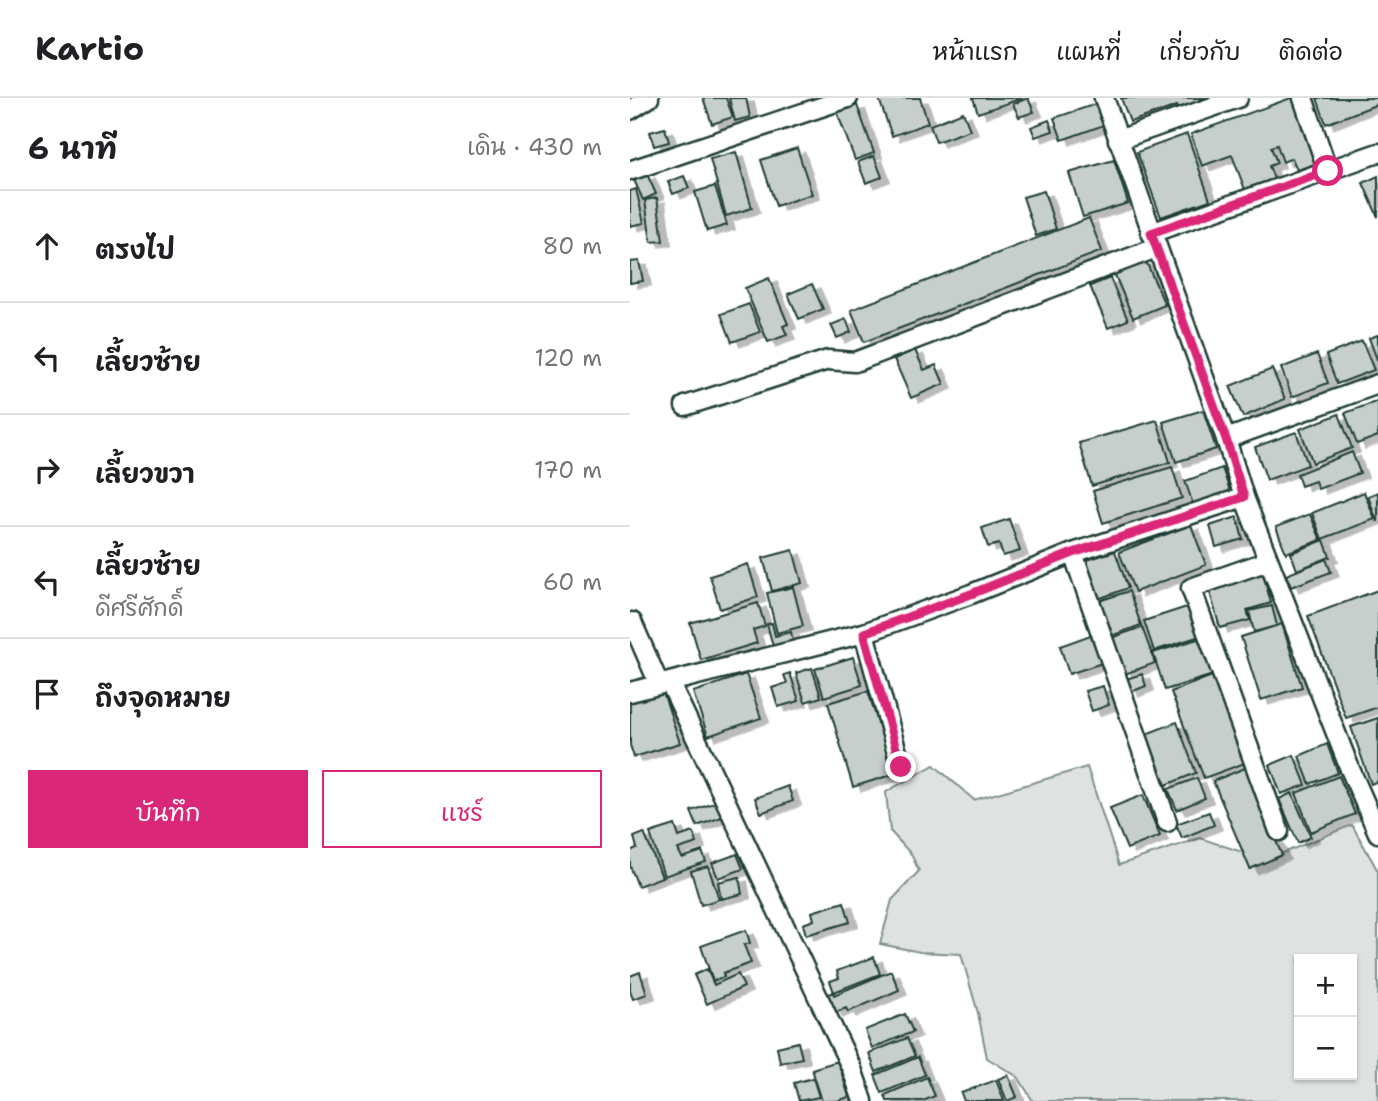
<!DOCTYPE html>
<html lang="th">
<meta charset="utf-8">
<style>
:root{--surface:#fff;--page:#f2f2f2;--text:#202124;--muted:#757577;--line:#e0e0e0;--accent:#db2777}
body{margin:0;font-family:"Shantell Sans","Playpen Sans Thai",sans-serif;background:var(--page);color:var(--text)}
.controls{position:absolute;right:21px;bottom:21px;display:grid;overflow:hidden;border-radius:0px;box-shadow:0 2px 5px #0004}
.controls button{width:63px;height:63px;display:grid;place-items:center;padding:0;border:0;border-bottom:2px solid var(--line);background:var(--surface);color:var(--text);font:35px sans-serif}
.stop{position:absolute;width:21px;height:21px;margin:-16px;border:5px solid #db2777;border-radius:50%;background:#fff}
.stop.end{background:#db2777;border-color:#fff;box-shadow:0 2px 7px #0008}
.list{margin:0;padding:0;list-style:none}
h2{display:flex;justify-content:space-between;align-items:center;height:91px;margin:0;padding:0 28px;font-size:30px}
h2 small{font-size:23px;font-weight:400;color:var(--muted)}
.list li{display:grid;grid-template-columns:46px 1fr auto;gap:21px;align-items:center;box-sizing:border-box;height:112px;padding:0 28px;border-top:2px solid var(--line)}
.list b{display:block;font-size:26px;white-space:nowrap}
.list p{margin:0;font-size:23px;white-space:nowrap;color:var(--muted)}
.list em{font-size:23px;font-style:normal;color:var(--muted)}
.actions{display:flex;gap:14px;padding:21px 28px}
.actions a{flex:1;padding:16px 0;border:2px solid var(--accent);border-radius:0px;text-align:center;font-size:24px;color:var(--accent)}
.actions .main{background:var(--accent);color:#fff}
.icon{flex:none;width:38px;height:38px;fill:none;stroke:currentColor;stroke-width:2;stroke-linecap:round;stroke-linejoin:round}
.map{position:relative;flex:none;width:748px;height:1003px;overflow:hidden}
header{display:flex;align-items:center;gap:42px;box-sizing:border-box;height:98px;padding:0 35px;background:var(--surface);border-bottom:2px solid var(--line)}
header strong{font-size:33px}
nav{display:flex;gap:38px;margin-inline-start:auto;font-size:24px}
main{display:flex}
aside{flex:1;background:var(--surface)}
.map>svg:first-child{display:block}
</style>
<header>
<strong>Kartio</strong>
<nav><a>หน้าแรก</a><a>แผนที่</a><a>เกี่ยวกับ</a><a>ติดต่อ</a></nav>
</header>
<main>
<aside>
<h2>6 นาที<small>เดิน · 430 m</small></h2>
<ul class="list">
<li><svg class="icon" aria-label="ahead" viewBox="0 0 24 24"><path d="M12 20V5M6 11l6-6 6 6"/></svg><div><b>ตรงไป</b></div><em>80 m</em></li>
<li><svg class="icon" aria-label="left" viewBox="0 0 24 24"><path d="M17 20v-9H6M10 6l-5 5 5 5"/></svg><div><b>เลี้ยวซ้าย</b></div><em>120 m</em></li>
<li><svg class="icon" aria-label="right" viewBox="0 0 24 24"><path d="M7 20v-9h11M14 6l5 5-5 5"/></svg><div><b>เลี้ยวขวา</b></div><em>170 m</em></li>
<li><svg class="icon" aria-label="left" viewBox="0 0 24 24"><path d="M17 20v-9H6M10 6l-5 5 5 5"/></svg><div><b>เลี้ยวซ้าย</b><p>ดีศรีศักดิ์</p></div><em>60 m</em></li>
<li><svg class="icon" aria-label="arrive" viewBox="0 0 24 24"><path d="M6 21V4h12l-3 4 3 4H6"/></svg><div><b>ถึงจุดหมาย</b></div></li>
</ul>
<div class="actions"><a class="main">บันทึก</a><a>แชร์</a></div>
</aside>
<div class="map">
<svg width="748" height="1003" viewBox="0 0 748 1003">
<defs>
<filter id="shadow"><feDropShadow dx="8" dy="4.5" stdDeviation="0" flood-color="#0004"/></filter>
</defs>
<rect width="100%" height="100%" fill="#fff"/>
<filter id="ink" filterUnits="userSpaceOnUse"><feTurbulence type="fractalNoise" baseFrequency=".0143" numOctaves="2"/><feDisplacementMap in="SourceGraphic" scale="14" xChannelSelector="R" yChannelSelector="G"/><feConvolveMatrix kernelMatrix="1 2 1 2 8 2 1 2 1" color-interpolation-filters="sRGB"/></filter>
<g filter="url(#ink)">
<path fill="#dee3e2" stroke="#7e908b" stroke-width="2" fill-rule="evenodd" d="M304 667 344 702 457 669 489 767 570 740 636 762 722 727 748 773V1003H403L388 979 357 960 348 915 331 856 290 854 250 846 262 802 289 773 281 756 260 733 256 694ZM669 861H722V977H669Z"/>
<g fill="#c7cfcc" stroke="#1f3d34" stroke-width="2" filter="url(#shadow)">
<polygon points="73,0 96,0 103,19 82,26"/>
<polygon points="99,0 116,0 120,19 105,23"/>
<polygon points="253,0 290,0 298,25 262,38 249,1"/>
<polygon points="343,0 393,0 348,15"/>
<polygon points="398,0 404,14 389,19 383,6"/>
<polygon points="491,0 580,0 548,11 547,8 500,24"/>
<polygon points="661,0 667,0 677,28 672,30 685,66 667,72 662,60 653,64 647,47 641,49 647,65 639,68 646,86 617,97 602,57 572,68 561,36"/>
<polygon points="687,0 748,0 748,6 696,26"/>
<polygon points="466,6 474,27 432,42 424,20"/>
<polygon points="227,7 244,55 225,62 207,14"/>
<polygon points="333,14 340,32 306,44 300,27"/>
<polygon points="419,22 423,33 405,39 401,29"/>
<polygon points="35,30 39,44 24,48 20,34"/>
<polygon points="557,36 580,102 531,119 507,54"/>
<polygon points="167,50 182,96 146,108 131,62"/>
<polygon points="106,54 122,110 96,118 80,61"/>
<polygon points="244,58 252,79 236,85 228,64"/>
<polygon points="484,62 498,105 453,119 439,75"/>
<polygon points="17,76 26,96 13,102 4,82"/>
<polygon points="54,78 59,90 43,96 38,84"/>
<polygon points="748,78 748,119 733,85"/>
<polygon points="85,88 97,127 77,133 65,94"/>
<polygon points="6,91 14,125 0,128 0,93"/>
<polygon points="414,93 426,131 406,138 393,99"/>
<polygon points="27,100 33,143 21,144 15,102"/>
<polygon points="459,120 472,153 234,244 221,212"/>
<polygon points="515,161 535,207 503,220 484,175"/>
<polygon points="9,163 13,183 0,185 0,164"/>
<polygon points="139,180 158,226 153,228 157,237 138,244 115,190"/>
<polygon points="480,180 498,222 478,230 460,188"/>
<polygon points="182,186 193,211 169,221 158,196"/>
<polygon points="119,206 130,234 102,244 91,216"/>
<polygon points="216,221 221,234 207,240 201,227"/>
<polygon points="748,237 748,264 739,240"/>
<polygon points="732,243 744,272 707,286 696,257"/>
<polygon points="285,252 294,272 306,267 314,286 281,300 264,261"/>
<polygon points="687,256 698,285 662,299 651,270"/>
<polygon points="642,271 655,301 613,319 600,288"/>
<polygon points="748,303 748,338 727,346 715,315"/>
<polygon points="573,312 586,351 546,364 533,324"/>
<polygon points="709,316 722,350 683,365 670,331"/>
<polygon points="527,322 540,364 462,388 449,345"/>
<polygon points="666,334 678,367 637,382 625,349"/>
<polygon points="722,354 730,375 688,391 685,383 671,388 667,376"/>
<polygon points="542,369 552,400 473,425 463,393"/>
<polygon points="592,370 600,393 563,406 555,383"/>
<polygon points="734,394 745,421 692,441 682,415"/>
<polygon points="748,394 748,423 747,423 738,398"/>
<polygon points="680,416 691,442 656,455 646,429"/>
<polygon points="607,419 613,441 586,449 580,428"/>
<polygon points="379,421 390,453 373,458 369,446 358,449 352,430"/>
<polygon points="561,427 576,467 505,494 489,454"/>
<polygon points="694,442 700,459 667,472 661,455"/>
<polygon points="163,452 172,485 142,493 133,460"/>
<polygon points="485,453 498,490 468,501 454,463"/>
<polygon points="696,461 701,474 661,489 656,477"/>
<polygon points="118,466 128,499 90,511 80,478"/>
<polygon points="633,476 641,505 617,512 620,522 590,530 579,491"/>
<polygon points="163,489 173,528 147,535 137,495"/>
<polygon points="748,492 748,609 716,620 678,518"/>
<polygon points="499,493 511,527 481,538 469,503"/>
<polygon points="128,505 135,528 123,532 127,545 71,562 60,525"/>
<polygon points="563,507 573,537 524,553 514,523"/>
<polygon points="642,508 647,528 624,534 619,513"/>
<polygon points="142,525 145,538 161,534 163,543 143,548 137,526"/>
<polygon points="652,526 672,589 631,602 611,539"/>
<polygon points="512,529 525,565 495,576 481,540"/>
<polygon points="466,535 475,564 439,576 430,548"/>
<polygon points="571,540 583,577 535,592 523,555"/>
<polygon points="223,559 232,587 194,599 185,571"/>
<polygon points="182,570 191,599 175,604 166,575"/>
<polygon points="160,575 169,603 148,609 142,590 157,585 154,577"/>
<polygon points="116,576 131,620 78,638 63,594"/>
<polygon points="512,576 516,588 501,594 496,581"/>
<polygon points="582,578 615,665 574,680 541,594"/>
<polygon points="473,588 479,607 462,613 455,593"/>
<polygon points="238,593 264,676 223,689 198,605"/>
<polygon points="33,594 50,645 4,659 0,647 0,605"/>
<polygon points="748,620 748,683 741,686 721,629"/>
<polygon points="547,624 566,675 536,687 516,636"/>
<polygon points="697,646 708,675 680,686 669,658"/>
<polygon points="664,657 676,687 651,696 640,667"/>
<polygon points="615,670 652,757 620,771 583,683"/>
<polygon points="709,678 725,716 681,734 666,695"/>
<polygon points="567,680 575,700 547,712 538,691"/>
<polygon points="158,688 163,703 131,715 125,700"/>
<polygon points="662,695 681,739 668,745 649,701"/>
<polygon points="513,697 530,738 497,751 480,710"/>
<polygon points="87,704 92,719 67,728 61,713"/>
<polygon points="579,714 584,727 552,740 546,726"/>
<polygon points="45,727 49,739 63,734 67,745 48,751 52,760 72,753 76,764 34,778 20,735"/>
<polygon points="14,735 32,779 8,788 0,768 0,753 7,750 4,739"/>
<polygon points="107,756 113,771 88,780 82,765"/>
<polygon points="78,768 89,801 71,807 61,773"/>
<polygon points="109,779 112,796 91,801 88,784"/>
<polygon points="214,804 220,824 176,837 173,826 184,822 182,814"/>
<polygon points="116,832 120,845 114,847 121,865 93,875 94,879 83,883 71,848"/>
<polygon points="244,859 250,876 204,894 200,883 209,880 207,873"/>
<polygon points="77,871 84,887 108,876 114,889 77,906 64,877"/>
<polygon points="261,873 269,892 218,914 216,910 205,915 197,897 203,894 204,897"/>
<polygon points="10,874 17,896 3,901 0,893 0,878"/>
<polygon points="275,916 283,934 242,950 235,932"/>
<polygon points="277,940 285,958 246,974 239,955"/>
<polygon points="168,944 172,960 150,965 147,949"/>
<polygon points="288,959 295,977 252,995 245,977"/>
<polygon points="208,963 219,999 207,1003 192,1003 182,971"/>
<polygon points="378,977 387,999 377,1003 368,981"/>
<polygon points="297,979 305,998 293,1003 257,1003 255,997"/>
<polygon points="183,980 189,999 169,1003 164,985"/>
<polygon points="366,982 374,1003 334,1003 331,995"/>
</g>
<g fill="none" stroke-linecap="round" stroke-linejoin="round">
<defs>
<g id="minor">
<polyline points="474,0 596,341 614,399 720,671 748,735"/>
<polyline points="673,0 698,73"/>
<polyline points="0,12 19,0"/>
<polyline points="488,42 608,0"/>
<polyline points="2,72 218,0"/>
<polyline points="521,135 748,55"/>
<polyline points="55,308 198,262 225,264 526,150"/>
<polyline points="596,341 748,286"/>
<polyline points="443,455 537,724"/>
<polyline points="638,463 561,490 649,733"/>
<polyline points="0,525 2,524 29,586"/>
<polyline points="234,535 271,669"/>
<polyline points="40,585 222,971 233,1003"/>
<polyline points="0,594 234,535 341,496 443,455 614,399"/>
</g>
</defs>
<use href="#minor" stroke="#1f3d34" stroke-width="23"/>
<use href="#minor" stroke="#fff" stroke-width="18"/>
</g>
</g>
<g fill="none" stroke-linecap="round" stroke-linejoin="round" filter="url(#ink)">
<polyline stroke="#db2777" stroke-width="9" points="271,669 234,535 341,496 443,455 614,399 596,341 521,135 698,73"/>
</g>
</svg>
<div class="controls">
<button>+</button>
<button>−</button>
</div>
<div class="stop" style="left:698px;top:73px"></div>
<div class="stop end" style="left:271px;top:669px"></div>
</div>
</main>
